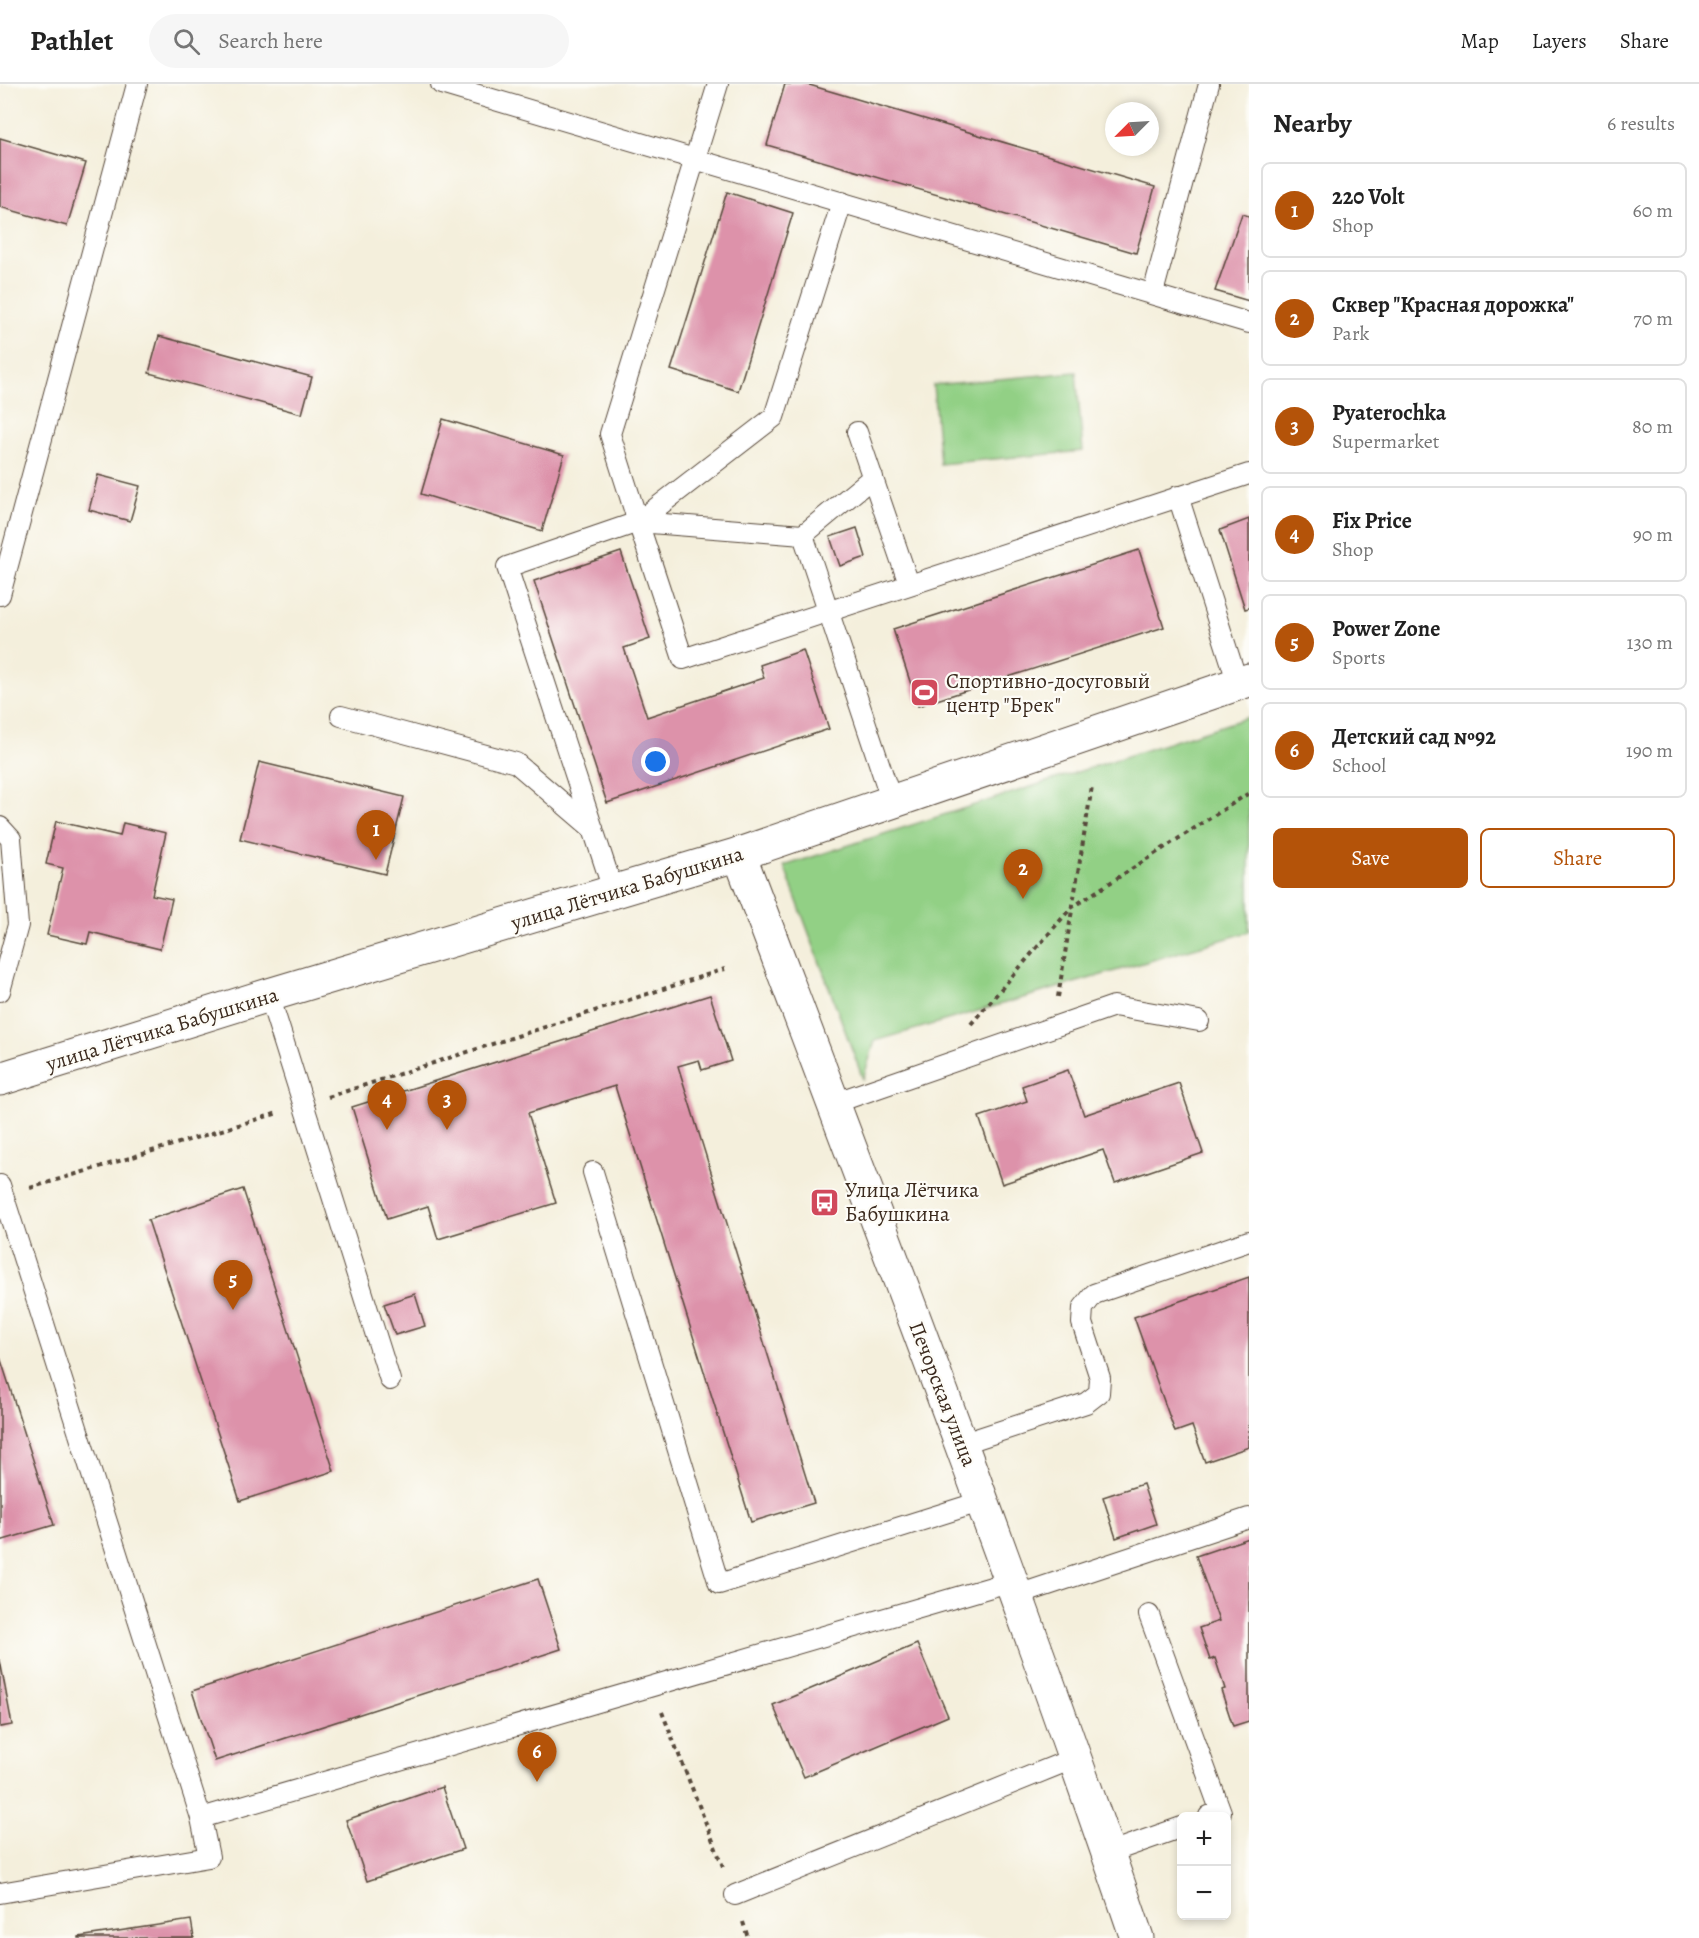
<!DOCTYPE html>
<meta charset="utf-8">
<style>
:root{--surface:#fff;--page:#f6f6f6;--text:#222;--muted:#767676;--line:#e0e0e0;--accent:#b45309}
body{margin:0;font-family:Alegreya,serif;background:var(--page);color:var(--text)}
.controls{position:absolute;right:18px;bottom:18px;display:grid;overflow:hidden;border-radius:9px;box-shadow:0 3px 9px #0003}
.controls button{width:54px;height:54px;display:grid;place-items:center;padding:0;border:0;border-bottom:2px solid var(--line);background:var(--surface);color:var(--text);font:30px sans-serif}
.compass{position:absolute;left:1105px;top:18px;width:54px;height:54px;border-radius:50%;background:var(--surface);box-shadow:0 3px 9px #0003;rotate:246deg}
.you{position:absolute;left:656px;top:678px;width:21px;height:21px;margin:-15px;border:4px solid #fff;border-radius:50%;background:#1a73e8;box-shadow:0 0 0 9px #1a73e833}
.badge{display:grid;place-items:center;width:39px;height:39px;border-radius:50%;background:var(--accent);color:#fff;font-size:20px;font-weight:700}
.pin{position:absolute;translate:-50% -50px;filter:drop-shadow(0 2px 3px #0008)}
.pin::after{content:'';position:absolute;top:32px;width:21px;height:18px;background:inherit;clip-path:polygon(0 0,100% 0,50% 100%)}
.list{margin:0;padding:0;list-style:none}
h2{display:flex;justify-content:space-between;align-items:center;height:78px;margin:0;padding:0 24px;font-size:26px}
h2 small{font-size:20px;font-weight:400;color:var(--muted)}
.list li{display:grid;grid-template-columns:39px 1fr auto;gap:18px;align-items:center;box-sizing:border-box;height:96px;margin:0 12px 12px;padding:0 12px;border:2px solid var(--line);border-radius:9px}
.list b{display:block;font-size:22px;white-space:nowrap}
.list p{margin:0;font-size:20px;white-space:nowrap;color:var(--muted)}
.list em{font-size:20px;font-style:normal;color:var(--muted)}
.actions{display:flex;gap:12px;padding:18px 24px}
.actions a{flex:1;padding:14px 0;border:2px solid var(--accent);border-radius:9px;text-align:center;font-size:21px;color:var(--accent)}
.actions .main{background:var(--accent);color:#fff}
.icon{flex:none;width:33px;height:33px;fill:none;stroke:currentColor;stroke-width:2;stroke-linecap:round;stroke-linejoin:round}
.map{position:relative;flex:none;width:1249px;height:1854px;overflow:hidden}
header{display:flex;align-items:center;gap:36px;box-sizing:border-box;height:84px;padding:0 30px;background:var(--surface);border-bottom:2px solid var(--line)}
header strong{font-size:28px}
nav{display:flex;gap:33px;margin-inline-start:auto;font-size:21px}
.search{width:420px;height:54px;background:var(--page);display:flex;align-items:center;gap:15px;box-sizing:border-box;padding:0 21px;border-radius:33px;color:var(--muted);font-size:22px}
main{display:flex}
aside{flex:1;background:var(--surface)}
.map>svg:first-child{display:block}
</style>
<header>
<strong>Pathlet</strong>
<div class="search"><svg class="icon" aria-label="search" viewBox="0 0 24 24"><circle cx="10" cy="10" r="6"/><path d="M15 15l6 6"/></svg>Search here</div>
<nav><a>Map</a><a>Layers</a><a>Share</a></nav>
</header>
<main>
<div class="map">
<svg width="1249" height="1854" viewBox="0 0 1249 1854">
<rect width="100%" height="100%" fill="#fdfcf7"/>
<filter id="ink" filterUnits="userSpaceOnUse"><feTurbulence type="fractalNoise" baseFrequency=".0167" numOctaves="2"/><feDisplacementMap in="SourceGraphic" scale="12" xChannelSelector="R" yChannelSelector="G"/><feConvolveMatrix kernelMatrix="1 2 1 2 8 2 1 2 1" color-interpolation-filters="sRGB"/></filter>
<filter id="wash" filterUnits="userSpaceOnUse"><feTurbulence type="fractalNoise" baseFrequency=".008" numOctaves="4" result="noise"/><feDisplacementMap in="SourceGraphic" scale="24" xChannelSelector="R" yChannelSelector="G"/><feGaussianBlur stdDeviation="1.35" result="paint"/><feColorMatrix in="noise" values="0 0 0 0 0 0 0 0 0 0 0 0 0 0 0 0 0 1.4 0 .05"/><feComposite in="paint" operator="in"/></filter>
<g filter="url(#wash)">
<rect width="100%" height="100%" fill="#f4efdc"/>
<g fill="#92d085" stroke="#667d52" stroke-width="1.5">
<polygon points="1076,288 1083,367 940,380 933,301"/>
<polygon points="1249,633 1249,848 875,957 863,995 784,782"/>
</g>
<g id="blocks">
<g fill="#dd92aa">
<polygon points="785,0 806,0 1155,103 1136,169 767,61"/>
<polygon points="0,54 86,79 67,142 0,123"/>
<polygon points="727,108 793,129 738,307 671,286"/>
<polygon points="1242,130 1249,132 1249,217 1215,207"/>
<polygon points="159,252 312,293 302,330 149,289"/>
<polygon points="443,335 564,371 542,447 421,410"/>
<polygon points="98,391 140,402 130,437 89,426"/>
<polygon points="1249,435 1249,524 1245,525 1220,446"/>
<polygon points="857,444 866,473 840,482 830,453"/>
<polygon points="1139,466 1164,543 918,622 893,545"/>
<polygon points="621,468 650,555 624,564 647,633 764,594 760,581 803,566 829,645 607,719 534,497"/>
<polygon points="259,678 404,713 385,790 240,755"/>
<polygon points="56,737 120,752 123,739 166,749 152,811 172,815 160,865 90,848 87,860 47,851 63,784 46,780"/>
<polygon points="710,911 731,977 702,986 699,976 678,982 814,1419 751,1438 615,1002 528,1029 556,1119 438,1155 428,1122 387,1135 352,1023"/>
<polygon points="1068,986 1084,1031 1179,999 1203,1069 1115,1099 1103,1066 1002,1100 979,1033 1027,1017 1022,1002"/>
<polygon points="243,1105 334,1387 240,1417 148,1136"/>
<polygon points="1249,1193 1249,1363 1205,1378 1192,1342 1175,1348 1134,1233"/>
<polygon points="415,1210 425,1242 395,1251 384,1220"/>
<polygon points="0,1273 54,1441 0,1457"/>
<polygon points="1143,1400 1156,1440 1116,1454 1103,1413"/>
<polygon points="1249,1454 1249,1637 1233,1642 1221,1606 1225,1605 1215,1574 1210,1576 1199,1544 1219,1537 1196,1472"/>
<polygon points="538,1495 561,1565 215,1677 192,1607"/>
<polygon points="917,1560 948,1632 804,1693 773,1621"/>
<polygon points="0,1576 12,1641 0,1643"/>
<polygon points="442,1703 463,1765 367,1797 346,1736"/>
<polygon points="191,1836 194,1854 79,1854 79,1853"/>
</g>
</g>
</g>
<g filter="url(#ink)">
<use href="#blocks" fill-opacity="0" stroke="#57483a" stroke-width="1.5"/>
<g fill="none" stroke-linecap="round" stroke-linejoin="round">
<defs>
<g id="lane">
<polyline points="441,0 1249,239"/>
<polyline points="842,118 774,333 638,438 683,575 1249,390"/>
<polyline points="1153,209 1209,0"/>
<polyline points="857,348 909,500"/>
<polyline points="1178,412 1238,600"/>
<polyline points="638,438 803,451 892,718"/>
<polyline points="803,451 873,393"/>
<polyline points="0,511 137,0"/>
<polyline points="341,632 516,679 593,745"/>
<polyline points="0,743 11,755 18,841 0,907"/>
<polyline points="614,809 507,483 638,438 610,350 718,0"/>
<polyline points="269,911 390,1296"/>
<polyline points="834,1019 1114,922 1199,937"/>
<polyline points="593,1088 719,1500 983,1417"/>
<polyline points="0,1101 201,1734 209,1773 0,1809"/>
<polyline points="961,1360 1086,1319 1099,1309 1100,1294 1082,1239 1083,1224 1094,1210 1249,1157"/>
<polyline points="1018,1511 1249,1434"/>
<polyline points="1149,1531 1221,1728 1209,1732"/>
<polyline points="201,1734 1012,1497"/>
<polyline points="1108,1769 1182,1743"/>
<polyline points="735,1811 1075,1674"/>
</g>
<path id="street" d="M739 770C875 1130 1013 1489 1137 1854"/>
<polyline id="secondary" points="0,995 269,911 739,770 1249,596"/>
</defs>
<use href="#lane" stroke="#57483a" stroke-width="22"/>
<use href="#street" stroke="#57483a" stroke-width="35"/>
<use href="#secondary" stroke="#57483a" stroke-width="35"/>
<g stroke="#57483a" stroke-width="4" stroke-dasharray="4.5 4.5" stroke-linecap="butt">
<polyline points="1058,913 1092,702"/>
<polyline points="971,940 1071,824 1249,709"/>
<polyline points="328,1013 725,885"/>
<polyline points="30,1104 278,1029"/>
<polyline points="662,1628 724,1785"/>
<polyline points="743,1838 748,1854"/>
</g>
<use href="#lane" stroke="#fff" stroke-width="20"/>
<use href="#street" stroke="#fff" stroke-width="33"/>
<use href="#secondary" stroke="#fff" stroke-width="33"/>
</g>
</g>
<defs>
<symbol id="stadium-square" viewBox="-11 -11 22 22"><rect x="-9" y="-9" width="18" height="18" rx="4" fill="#d1495b" stroke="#fdfcf7"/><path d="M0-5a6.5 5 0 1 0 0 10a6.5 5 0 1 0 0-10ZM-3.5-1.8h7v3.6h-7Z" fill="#fff"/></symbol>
<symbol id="bus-square" viewBox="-11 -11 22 22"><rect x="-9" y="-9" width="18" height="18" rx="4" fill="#d1495b" stroke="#fdfcf7"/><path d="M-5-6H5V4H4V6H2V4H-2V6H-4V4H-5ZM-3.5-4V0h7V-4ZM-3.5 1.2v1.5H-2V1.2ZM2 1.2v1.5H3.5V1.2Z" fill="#fff"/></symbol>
</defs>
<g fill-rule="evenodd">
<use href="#stadium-square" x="908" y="592" width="33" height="33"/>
<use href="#bus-square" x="808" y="1102" width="33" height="33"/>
</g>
<g text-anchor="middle" stroke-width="4.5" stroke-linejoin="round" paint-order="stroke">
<g font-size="21" fill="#3b2a1e" stroke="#fdfcf7" text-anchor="start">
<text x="946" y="604">Спортивно-досуговый<tspan x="946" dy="24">центр "Брек"</tspan></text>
<text x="845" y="1113">Улица Лётчика<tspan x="845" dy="24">Бабушкина</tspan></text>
</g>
<g font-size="21" fill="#3b2a1e" stroke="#fdfcf7">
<text transform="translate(627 804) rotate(-17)" y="7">улица Лётчика Бабушкина</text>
<text transform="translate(162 945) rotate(-17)" y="7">улица Лётчика Бабушкина</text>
<text transform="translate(943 1310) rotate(69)" y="7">Печорская улица</text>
</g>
</g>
</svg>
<div class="controls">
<button>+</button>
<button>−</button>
</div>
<svg class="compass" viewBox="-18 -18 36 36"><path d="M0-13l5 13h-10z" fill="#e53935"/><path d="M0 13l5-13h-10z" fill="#767676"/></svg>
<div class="you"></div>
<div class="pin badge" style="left:376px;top:776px">1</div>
<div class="pin badge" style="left:1023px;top:815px">2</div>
<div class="pin badge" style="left:447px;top:1046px">3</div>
<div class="pin badge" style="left:387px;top:1046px">4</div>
<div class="pin badge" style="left:233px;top:1226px">5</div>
<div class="pin badge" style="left:537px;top:1698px">6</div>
</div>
<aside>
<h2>Nearby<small>6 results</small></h2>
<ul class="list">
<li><span class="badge">1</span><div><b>220 Volt</b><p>Shop</p></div><em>60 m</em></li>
<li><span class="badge">2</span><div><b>Сквер &quot;Красная дорожка&quot;</b><p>Park</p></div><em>70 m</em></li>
<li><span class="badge">3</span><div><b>Pyaterochka</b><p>Supermarket</p></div><em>80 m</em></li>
<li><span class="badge">4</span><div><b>Fix Price</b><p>Shop</p></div><em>90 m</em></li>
<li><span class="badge">5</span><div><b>Power Zone</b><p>Sports</p></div><em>130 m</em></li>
<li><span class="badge">6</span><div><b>Детский сад №92</b><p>School</p></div><em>190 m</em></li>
</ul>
<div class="actions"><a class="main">Save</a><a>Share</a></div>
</aside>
</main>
